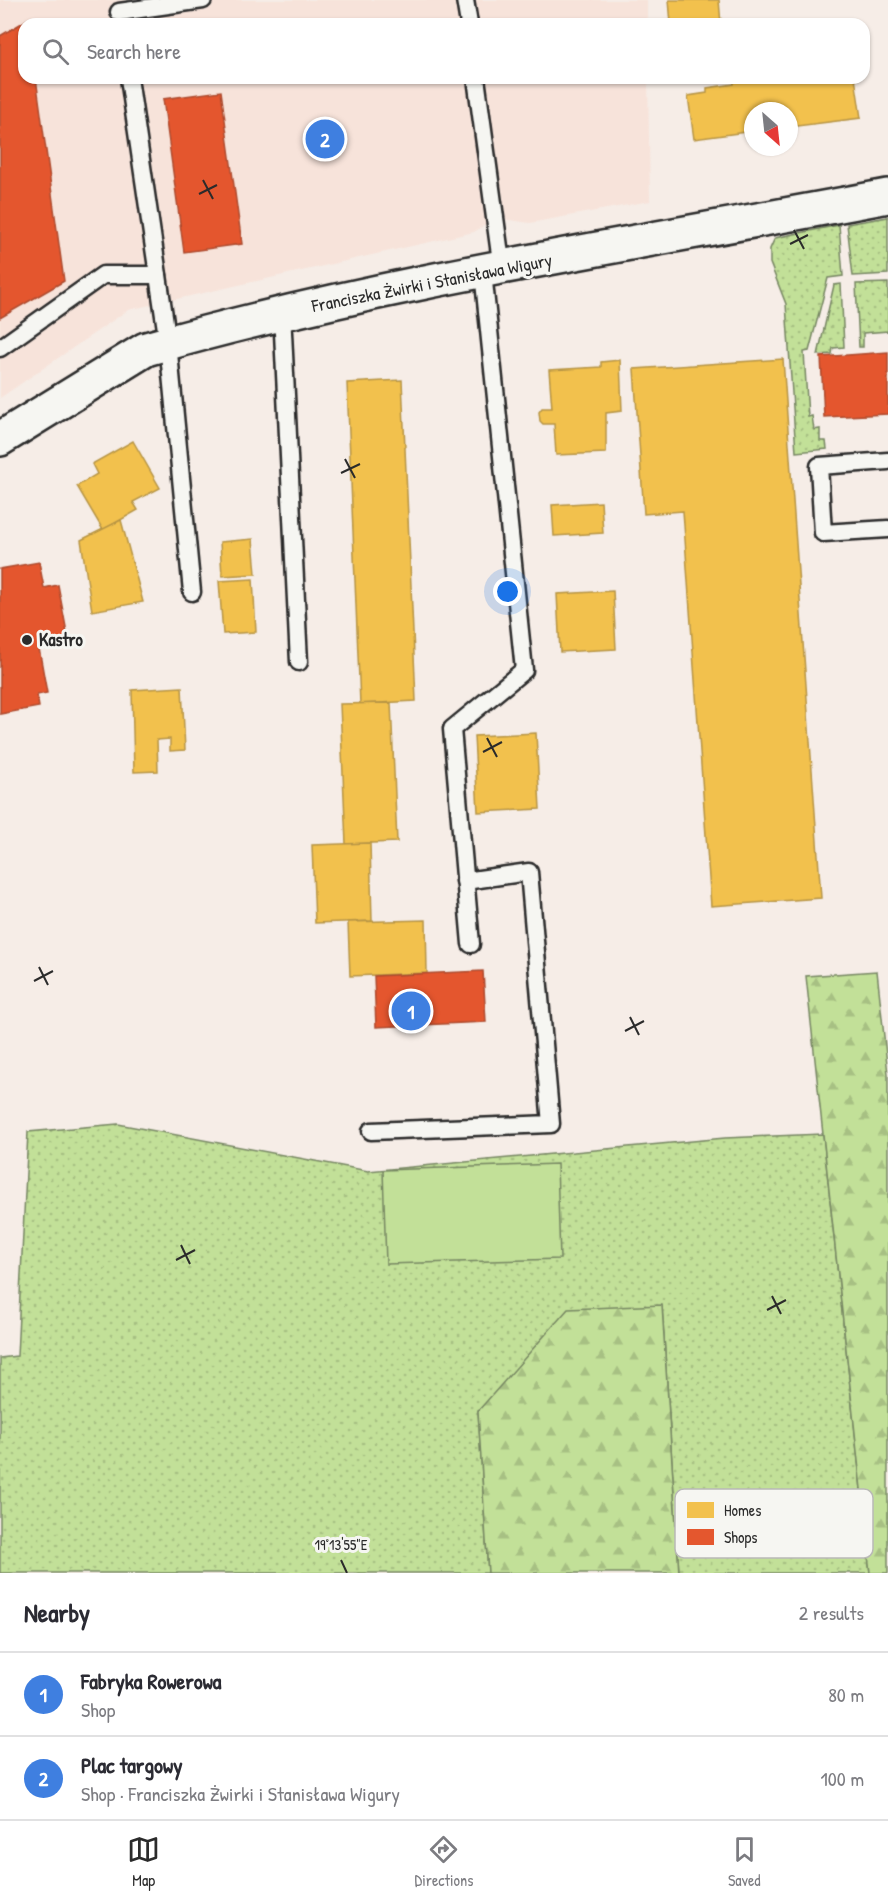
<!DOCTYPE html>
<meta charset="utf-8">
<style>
:root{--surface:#fff;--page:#f7f7f7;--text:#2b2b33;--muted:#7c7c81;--line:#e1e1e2;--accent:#2b2b2b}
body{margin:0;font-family:"Patrick Hand",sans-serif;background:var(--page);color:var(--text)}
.compass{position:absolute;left:744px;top:102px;width:54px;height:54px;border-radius:50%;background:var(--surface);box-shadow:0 2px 4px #0004;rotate:153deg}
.you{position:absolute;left:508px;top:592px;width:21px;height:21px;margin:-15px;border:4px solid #fff;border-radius:50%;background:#1a73e8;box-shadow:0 0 0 9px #1a73e833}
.badge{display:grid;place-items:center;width:39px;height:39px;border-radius:50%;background:var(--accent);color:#fff;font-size:20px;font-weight:700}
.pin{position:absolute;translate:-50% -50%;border:3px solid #fff;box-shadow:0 2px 6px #0006}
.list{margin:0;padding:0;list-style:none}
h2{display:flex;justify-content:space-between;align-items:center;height:78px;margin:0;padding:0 24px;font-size:26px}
h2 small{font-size:20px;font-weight:400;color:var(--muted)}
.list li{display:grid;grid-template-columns:39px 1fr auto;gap:18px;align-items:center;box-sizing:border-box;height:84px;padding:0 24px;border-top:2px solid var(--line)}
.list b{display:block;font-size:22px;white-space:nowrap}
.list p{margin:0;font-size:20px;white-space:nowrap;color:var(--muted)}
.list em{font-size:20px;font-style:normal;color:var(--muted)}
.icon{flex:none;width:33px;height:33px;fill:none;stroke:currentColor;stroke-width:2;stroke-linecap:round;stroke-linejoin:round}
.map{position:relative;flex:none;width:888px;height:1573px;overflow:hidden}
.search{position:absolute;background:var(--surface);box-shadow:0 2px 4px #0004;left:18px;right:18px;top:18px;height:66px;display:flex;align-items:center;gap:15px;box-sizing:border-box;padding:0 21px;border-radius:18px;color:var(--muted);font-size:22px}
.sheet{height:246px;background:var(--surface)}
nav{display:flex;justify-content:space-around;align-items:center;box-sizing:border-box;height:84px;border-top:2px solid var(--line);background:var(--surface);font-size:16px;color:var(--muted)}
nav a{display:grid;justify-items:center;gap:3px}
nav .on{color:var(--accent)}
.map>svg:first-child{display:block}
</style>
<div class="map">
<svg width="888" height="1573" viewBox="0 0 888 1573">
<defs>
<pattern id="grass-dots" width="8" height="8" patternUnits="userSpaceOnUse" patternTransform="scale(1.5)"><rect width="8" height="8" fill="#c2e098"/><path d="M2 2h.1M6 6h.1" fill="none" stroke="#a7c083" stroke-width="1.8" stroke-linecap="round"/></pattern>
<pattern id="forest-firs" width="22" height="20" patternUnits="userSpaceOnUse" patternTransform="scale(1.5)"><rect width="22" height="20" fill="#c2e098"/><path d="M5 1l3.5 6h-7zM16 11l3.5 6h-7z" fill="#a7c083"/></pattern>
</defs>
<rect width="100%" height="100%" fill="#f6ede7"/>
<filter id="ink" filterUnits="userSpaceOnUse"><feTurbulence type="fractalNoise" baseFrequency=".0167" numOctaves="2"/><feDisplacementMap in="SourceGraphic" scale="12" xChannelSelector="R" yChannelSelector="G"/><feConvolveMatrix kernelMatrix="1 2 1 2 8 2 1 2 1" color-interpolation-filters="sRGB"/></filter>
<g filter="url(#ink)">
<polygon fill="#f7e3da" points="0,0 647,0 647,24 24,24 24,78 648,78 650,201 530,223 495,218 474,232 128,310 0,398"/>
<g fill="url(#grass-dots)" stroke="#768662" stroke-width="1.5">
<polygon points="888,217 888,274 853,276 847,224"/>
<polygon points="839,225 843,276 828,278 809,351 804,352 808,417 812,416 814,430 820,429 820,441 826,441 827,449 796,452 786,304 770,263 770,249 775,238"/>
<polygon points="888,283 888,331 863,333 863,347 859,347 856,284"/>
<polygon points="841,284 844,347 833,348 832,354 818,355 834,285"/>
<polygon points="118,1124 368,1171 725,1138 823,1134 870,1573 679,1573 662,1306 478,1410 488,1573 0,1573 0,1358 17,1356 28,1132"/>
</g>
<g fill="url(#forest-firs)" stroke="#768662" stroke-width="1.5">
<polygon points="877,971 888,1074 888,1573 870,1573 806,976"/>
<polygon points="662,1305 679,1573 488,1573 478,1411 568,1309"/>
</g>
<polygon fill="#c2e098" stroke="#768662" stroke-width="1.5" points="557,1164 560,1259 386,1264 383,1170"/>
<g fill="#f2c14e" stroke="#b69444" stroke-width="1.5">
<polygon points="669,0 719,0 721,24 671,24"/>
<polygon points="733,78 855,78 861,118 789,127 789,111 753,111 753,131 694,139 688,96 707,93 707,88 734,84"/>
<polygon points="783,359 821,898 711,906 683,511 644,514 634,369"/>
<polygon points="620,360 622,411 606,413 606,453 556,455 554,424 543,424 540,421 539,412 542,408 552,408 549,370 601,367 601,362"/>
<polygon points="402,380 416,701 360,704 347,383"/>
<polygon points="133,441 160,488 133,502 138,510 103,530 77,486 97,474 92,464"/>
<polygon points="601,502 603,533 554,536 552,505"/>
<polygon points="121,520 143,602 92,611 81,540"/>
<polygon points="253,539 256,574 222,576 220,542"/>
<polygon points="253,579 256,632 223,634 219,581"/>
<polygon points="613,591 616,649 560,652 557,594"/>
<polygon points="182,687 185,750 170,751 170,739 157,740 158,771 134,772 132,690"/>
<polygon points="391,703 397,842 346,844 340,704"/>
<polygon points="536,733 540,809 478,812 474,736"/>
<polygon points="370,843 372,921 315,923 312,845"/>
<polygon points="426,920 427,973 350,976 348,922"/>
</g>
<g fill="#e4572e" stroke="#ac4a2d" stroke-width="1.5">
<polygon points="27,20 28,24 24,24 24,78 36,78 64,281 0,318 0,36"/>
<polygon points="221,91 242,244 184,252 163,99"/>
<polygon points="888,352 888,414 824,417 821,357"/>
<polygon points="39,562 44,588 58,585 68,638 38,643 47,693 37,695 39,707 0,714 0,569"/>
<polygon points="483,971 486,1022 376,1027 374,976"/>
</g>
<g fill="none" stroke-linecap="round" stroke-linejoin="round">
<defs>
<g id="service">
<polyline points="465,0 469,24"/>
<polyline points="119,12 203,0"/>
<polyline points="129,78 168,343 192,592"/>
<polyline points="476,78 502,269"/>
<polyline points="282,312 299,662"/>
<polyline points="0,348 103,275 158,275"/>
<polyline points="888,461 819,466 823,533 888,529"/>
<polyline points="471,944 452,729 524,670 483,272"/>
<polyline points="371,1131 551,1124 529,872 465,881"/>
</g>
<path id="minor" d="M0 439 146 349C388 280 641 243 888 196"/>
</defs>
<use href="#service" stroke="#2b2b2b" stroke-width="21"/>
<use href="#minor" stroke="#2b2b2b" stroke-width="38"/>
<use href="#service" stroke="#f6f6f2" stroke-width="16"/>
<use href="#minor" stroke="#f6f6f2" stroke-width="33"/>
</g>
</g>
<path fill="none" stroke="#2b2b2b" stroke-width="2" d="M203 180 213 199M199 194 217 185M794 230 804 249M790 244 808 235M345 459 355 478M341 473 360 464M487 738 497 757M483 752 502 742M39 967 48 985M34 981 53 971M630 1017 639 1035M625 1031 644 1021M181 1245 190 1264M176 1260 195 1250M772 1296 781 1314M767 1310 786 1300M341 1560 347 1573"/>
<circle fill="#2b2b2b" stroke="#f6f6f2" stroke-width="2" cx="27" cy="640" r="6"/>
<g text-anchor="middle" stroke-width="6" stroke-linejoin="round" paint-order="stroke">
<g font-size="18" fill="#2b2b2b" stroke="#f6f6f2">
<text transform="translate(432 283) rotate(-11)" y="6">Franciszka Żwirki i Stanisława Wigury</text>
</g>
<g font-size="18" font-weight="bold" fill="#2b2b2b" stroke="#f6f6f2" text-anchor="start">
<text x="39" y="646">Kastro</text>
</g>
</g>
<rect x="675" y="1489" width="198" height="69" rx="9" fill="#f6f6f2" stroke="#b9b9b6" stroke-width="1.5"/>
<rect x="687" y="1502" width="27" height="16" fill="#f2c14e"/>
<rect x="687" y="1529" width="27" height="16" fill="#e4572e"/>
<g font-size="16" fill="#2b2b2b">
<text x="724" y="1516">Homes</text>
<text x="724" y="1543">Shops</text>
</g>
<g font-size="15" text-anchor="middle" fill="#2b2b2b" stroke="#f6f6f2" stroke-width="6" stroke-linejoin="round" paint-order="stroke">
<text x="341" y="1550">19°13'55"E</text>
</g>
</svg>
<svg class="compass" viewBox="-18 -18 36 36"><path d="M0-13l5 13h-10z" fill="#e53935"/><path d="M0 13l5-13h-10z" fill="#7c7c81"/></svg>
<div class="you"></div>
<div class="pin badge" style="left:411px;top:1011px;background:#3f7fe0">1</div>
<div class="pin badge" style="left:325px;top:139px;background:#3f7fe0">2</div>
<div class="search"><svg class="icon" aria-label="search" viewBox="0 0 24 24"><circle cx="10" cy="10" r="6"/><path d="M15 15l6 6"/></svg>Search here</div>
</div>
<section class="sheet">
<h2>Nearby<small>2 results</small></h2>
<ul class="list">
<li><span class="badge" style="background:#3f7fe0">1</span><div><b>Fabryka Rowerowa</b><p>Shop</p></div><em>80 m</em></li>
<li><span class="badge" style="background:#3f7fe0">2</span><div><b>Plac targowy</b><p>Shop · Franciszka Żwirki i Stanisława Wigury</p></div><em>100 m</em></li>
</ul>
</section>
<nav>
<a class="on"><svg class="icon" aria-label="map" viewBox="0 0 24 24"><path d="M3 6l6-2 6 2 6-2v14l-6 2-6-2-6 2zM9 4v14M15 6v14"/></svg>Map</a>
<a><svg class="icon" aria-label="directions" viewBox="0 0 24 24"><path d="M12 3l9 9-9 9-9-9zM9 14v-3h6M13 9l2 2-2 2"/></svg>Directions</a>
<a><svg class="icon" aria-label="saved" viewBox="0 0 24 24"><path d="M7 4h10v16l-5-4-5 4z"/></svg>Saved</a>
</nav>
